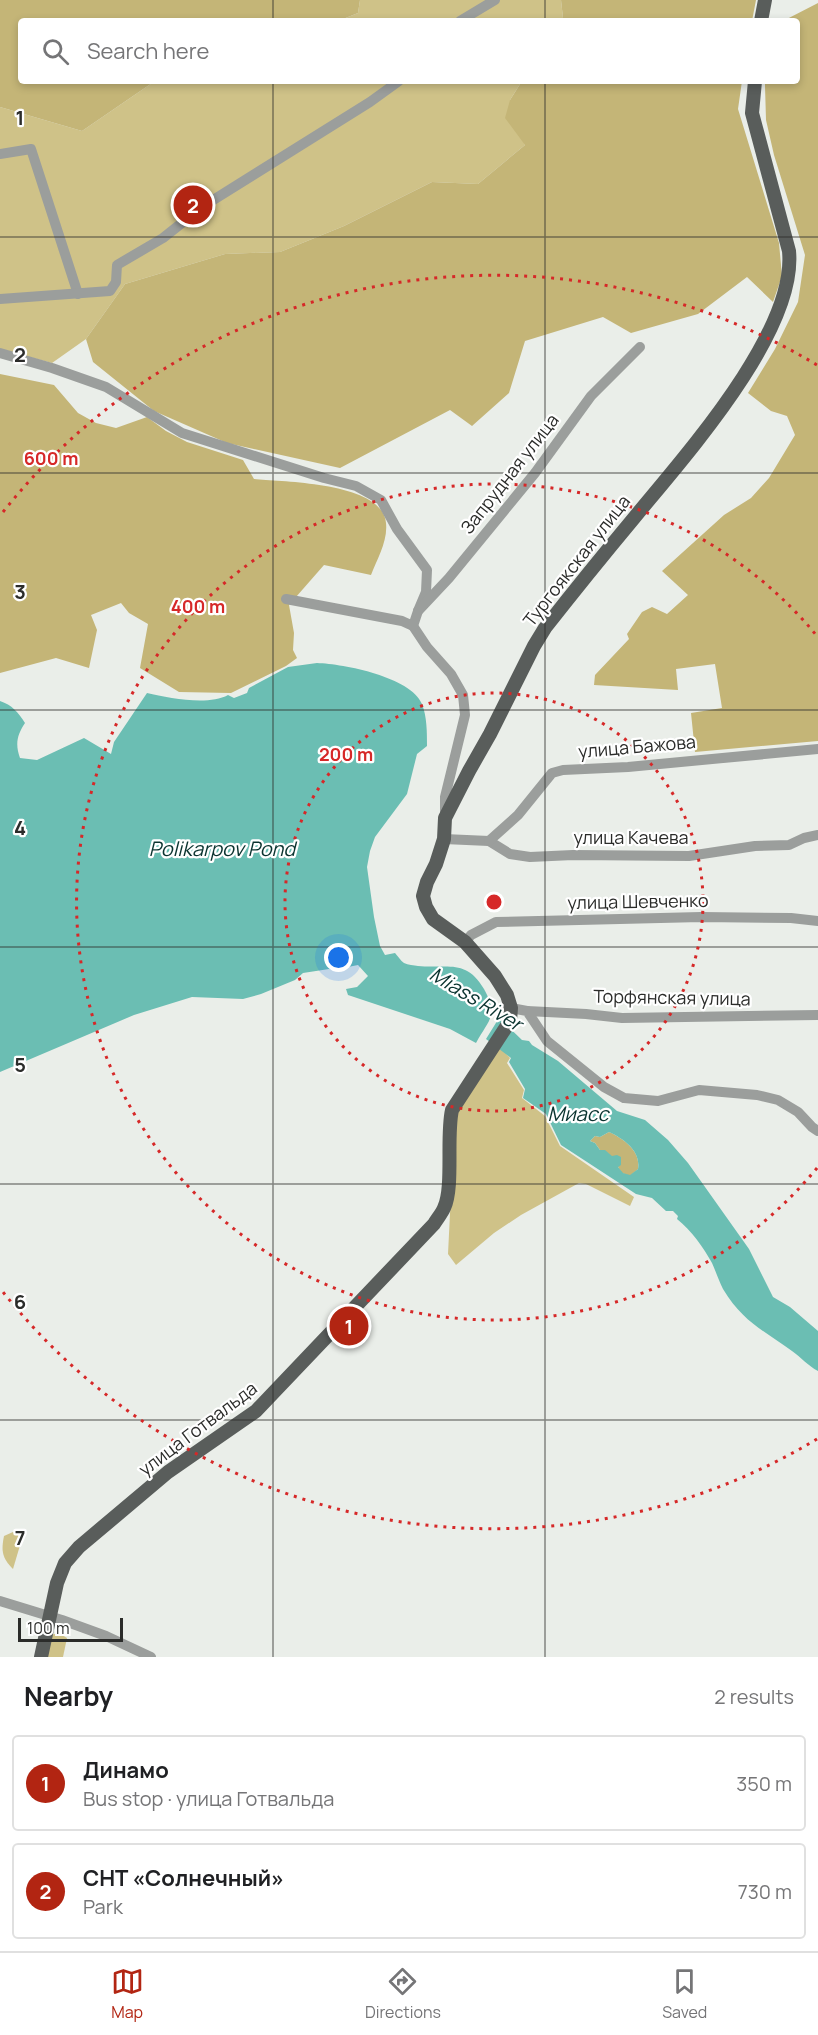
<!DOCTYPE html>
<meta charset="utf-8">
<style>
:root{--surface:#fff;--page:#f6f6f6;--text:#202124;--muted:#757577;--line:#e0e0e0;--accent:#b22512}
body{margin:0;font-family:Manrope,sans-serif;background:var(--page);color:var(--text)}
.scale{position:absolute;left:18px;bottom:15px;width:105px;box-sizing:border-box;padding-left:6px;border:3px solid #2b2c2a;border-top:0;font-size:16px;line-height:21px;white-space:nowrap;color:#2b2c2a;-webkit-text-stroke:4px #fff;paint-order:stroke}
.you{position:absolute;left:339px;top:958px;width:21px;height:21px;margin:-15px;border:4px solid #fff;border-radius:50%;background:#1a73e8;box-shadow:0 0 0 9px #1a73e833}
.badge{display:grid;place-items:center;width:39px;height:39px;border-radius:50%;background:var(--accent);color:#fff;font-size:20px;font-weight:700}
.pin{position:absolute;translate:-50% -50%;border:3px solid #fff;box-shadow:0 2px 6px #0006}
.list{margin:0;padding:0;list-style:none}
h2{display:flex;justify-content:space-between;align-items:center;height:78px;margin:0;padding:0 24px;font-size:26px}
h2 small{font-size:20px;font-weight:400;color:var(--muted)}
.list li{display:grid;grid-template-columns:39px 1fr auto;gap:18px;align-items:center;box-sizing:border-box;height:96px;margin:0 12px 12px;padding:0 12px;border:2px solid var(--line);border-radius:6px}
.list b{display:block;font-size:22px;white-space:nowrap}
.list p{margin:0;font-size:20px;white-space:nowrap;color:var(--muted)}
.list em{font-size:20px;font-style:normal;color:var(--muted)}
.icon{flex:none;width:33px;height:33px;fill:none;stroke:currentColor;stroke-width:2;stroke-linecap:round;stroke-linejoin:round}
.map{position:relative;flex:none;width:818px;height:1657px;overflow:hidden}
.search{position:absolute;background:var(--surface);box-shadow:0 3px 9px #0003;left:18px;right:18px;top:18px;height:66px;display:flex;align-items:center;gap:15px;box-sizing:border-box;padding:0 21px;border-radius:6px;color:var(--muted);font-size:22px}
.sheet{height:294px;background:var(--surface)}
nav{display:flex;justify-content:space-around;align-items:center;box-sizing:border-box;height:84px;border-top:2px solid var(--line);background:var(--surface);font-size:16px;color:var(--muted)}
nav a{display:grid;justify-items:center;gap:3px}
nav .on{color:var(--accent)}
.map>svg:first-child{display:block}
</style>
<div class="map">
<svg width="818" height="1657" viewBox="0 0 818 1657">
<rect width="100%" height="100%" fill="#eaeee9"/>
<g fill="#cfc288">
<polygon points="360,0 561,0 563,18 561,21 338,21 358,13"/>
<polygon points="155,81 522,81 510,100 525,145 478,184 432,182 344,226 280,252 225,254 125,284 86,339 52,363 0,349 0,107 82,131"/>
<polygon points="499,1046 510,1058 507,1063 524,1090 522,1098 545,1116 560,1146 634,1197 630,1206 586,1184 579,1183 521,1215 494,1233 456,1265 448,1254 455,1112"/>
<path d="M13 1532 21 1537V1542L13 1569C2 1558 1 1551 4 1536Z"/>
<polygon points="59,1633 67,1638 63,1657 46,1657 50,1635"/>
</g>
<g fill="#c4b577">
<polygon points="0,0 360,0 358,13 338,21 21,21 21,81 155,81 82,131 0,107"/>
<polygon points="561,0 756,0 752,21 561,21 563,18"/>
<polygon points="818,3 818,741 695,752 691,713 722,708 715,664 676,669 678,690 594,685 595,675 629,639 627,634 642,612 652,607 667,614 688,595 662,571 724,515 751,498 769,478 795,435 787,416 771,411 748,393 775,349 798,302 805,255 774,155 766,120 765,86 765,81 797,81 797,21 783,21"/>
<polygon points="522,81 742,81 738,109 779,243 782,276 773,302 747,277 698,314 631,333 603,317 525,341 509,393 472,426 450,410 340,468 227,443 154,411 93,362 86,339 125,284 225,254 280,252 344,226 432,182 478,184 525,145 505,118 510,100"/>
<path d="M0 374 54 385 78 413 96 423 116 428 147 417 166 431 187 442 243 460 254 479C283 482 383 482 386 523 388 541 377 559 371 575L324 565 289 605 294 633 293 650 297 658 286 666 231 693 179 692 140 668 148 624 129 613 121 603 91 615 97 630 89 668 56 658 0 673Z"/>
<path d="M609 1132C624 1139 641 1151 638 1169L630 1176 622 1173C616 1165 612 1151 600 1150L595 1143 590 1141 595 1136 600 1137Z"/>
</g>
<g fill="#6bbeb3" fill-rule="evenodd">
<path d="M317 663C344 664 411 677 422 704 427 717 427 732 427 746L417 754 407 794 375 837 370 851 367 867 374 917 380 946 385 955 395 953C397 955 401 961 404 963 408 965 414 965 418 966 447 969 466 958 484 989 499 1016 489 1019 476 1043L450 1029 348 995 346 989 357 987 368 976 358 965 348 967 342 971 329 969 303 973 295 980 261 994 243 999 192 997 134 1015 0 1072V701C12 705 18 712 25 723 17 735 15 744 20 758L37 760 84 738 111 754 114 742 147 693C169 698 208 706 228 695L234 698 247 693 249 688 288 667Z"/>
<path d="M499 1018 522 1040 529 1041 532 1045 558 1061 617 1111 645 1120 668 1140 688 1163 749 1249 773 1297 790 1307 818 1331V1371C808 1366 801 1357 792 1351 763 1330 743 1322 723 1289 719 1281 716 1272 712 1263 703 1247 692 1231 677 1219L678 1216 673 1211H666L652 1198 636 1194 561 1145 546 1114 523 1098 525 1089 509 1062 511 1058 486 1039ZM609 1132C624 1139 641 1151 638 1169L630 1175 623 1173 618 1167 621 1165V1157L617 1155 612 1156 605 1150H600L595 1143 590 1141 595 1136 600 1137Z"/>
</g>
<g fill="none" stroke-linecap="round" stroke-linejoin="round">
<g stroke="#9b9e9c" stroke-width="10">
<polyline points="460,21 495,0"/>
<polyline points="0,154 31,149 78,294"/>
<polyline points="0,299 110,291 116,282 117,265 163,238 202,207 370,102 399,81"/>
<polyline points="0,353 52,368 106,387 182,433 324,478 356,486 381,500 397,529 427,570 426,592 418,611"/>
<polyline points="286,599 402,621 413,626 427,647 451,674 463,695 465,715 445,797 445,817"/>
<polyline points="413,626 418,611 449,578 535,473 591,396 640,347"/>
<polyline points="444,839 489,841 510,854 530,857 573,855 689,856 755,846 789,845 804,838 818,835"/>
<polyline points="489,841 518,815 552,773 563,770 628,767 818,749"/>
<polyline points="465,942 471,935 496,922 701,917 791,918 818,921"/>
<polyline points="511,1008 527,1011 547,1041 604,1087 624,1098 658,1101 699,1090 757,1095 778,1100 798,1112 812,1127 818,1131"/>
<polyline points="527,1011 586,1014 622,1018 818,1015"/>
<polyline points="0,1601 62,1620 106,1636 151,1657"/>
</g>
<g stroke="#595d5b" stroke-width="14">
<polyline points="761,21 765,0"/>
<path d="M41 1657 57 1583 65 1563 79 1547 168 1472 256 1411 434 1224C437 1219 442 1213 444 1208 454 1187 446 1136 452 1110L510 1021 511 1008 507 995 495 976 465 942 433 919 426 907 423 896 427 882 436 864 444 839 445 818 469 771 490 734 534 646 545 628C574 591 604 554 634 518 684 457 797 332 789 251L752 113 755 81"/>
</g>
</g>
<path fill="none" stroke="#2b2c2a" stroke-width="1.5" stroke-opacity="0.55" d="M273 0V21M545 0V21M273 81V1657M545 81V1657M0 237H818M0 473H818M0 710H818M0 947H818M0 1184H818M0 1420H818"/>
<g fill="none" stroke="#d62828" stroke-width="3" stroke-dasharray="3 6">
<circle cx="494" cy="902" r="209"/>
<path d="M817 1168A418 418 0 1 1 817 636"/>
<path d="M817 1439A627 627 0 0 1 3 1292M3 512A627 627 0 0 1 817 365"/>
</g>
<g text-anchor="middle" stroke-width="4.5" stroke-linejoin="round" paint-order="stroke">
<g font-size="18" fill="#2b2c2a" stroke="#fff">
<text transform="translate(510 474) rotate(-52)" y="6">Запрудная улица</text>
<text transform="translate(577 561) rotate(-52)" y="6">Тургоякская улица</text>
<text transform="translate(637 747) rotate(-5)" y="6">улица Бажова</text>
<text x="631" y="844">улица Качева</text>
<text transform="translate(638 902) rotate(-1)" y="6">улица Шевченко</text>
<text transform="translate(672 998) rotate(1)" y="6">Торфянская улица</text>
<text transform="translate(198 1429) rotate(-37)" y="6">улица Готвальда</text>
</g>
<g font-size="20" font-style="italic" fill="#0a332f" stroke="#fff">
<text x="222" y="856">Polikarpov Pond</text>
<text transform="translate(476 999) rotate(31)" y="7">Miass River</text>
<text x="578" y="1121">Миасс</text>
</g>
</g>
<g font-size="20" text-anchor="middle" font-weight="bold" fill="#2b2c2a" stroke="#fff" stroke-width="4.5" stroke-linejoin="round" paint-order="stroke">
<text x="20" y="125">1</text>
<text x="20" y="362">2</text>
<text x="20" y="599">3</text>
<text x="20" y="835">4</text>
<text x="20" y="1072">5</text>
<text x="20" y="1309">6</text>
<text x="20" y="1545">7</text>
</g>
<circle cx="494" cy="902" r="9" fill="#d62828" stroke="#fff" stroke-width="3"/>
<g font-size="18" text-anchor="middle" font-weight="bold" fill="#d62828" stroke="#fff" stroke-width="4.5" stroke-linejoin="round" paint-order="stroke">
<text x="51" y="465">600 m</text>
<text x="198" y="613">400 m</text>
<text x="346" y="761">200 m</text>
</g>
</svg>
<div class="scale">100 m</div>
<div class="you"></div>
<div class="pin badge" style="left:349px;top:1326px">1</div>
<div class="pin badge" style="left:193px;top:205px">2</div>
<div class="search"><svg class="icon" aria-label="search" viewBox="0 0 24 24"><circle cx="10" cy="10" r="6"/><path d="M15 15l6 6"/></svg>Search here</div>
</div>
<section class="sheet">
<h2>Nearby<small>2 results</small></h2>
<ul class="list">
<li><span class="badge">1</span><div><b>Динамо</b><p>Bus stop · улица Готвальда</p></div><em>350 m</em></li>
<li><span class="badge">2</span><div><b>СНТ «Солнечный»</b><p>Park</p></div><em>730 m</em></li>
</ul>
</section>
<nav>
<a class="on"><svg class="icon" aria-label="map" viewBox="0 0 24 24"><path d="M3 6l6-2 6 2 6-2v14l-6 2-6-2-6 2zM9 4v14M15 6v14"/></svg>Map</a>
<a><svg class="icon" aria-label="directions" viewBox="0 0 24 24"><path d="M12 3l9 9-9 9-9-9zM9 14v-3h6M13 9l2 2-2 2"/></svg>Directions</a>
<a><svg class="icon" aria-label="saved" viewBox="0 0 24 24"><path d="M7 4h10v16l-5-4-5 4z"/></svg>Saved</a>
</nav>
